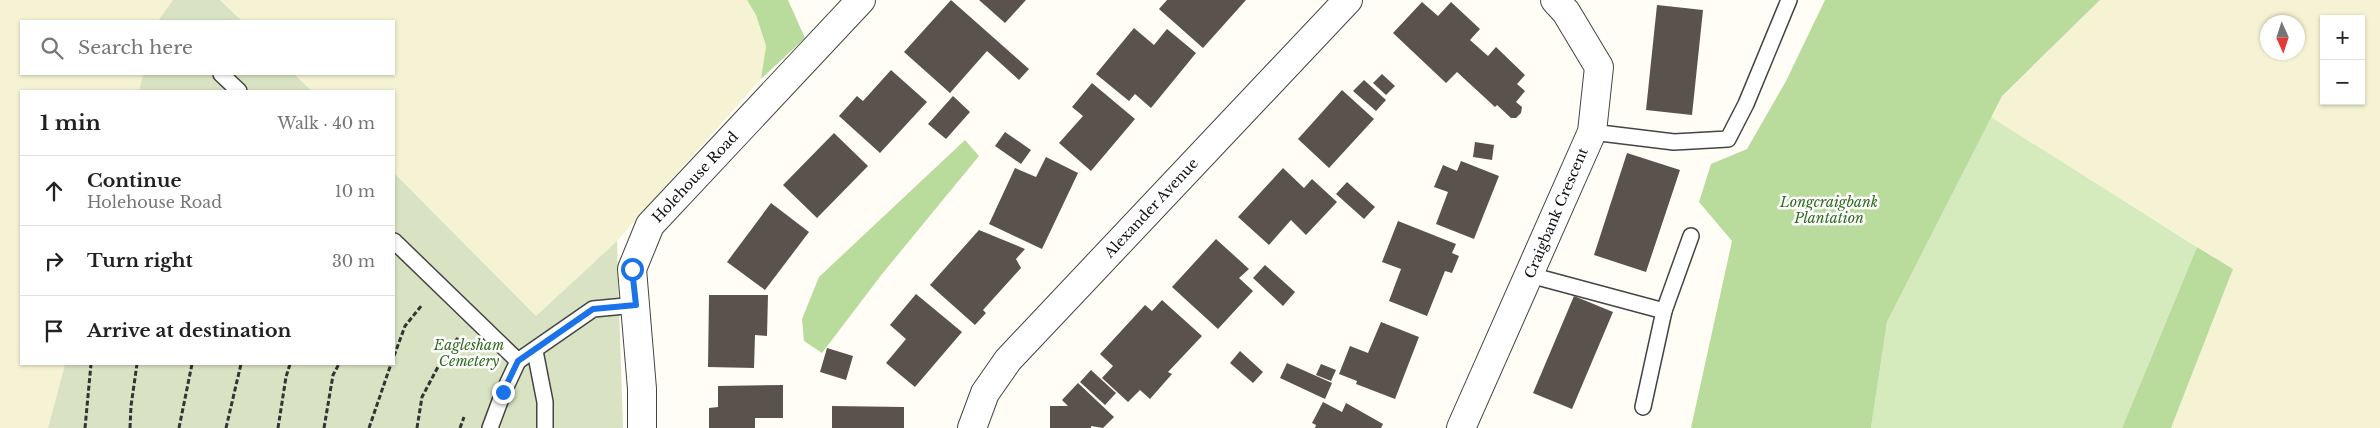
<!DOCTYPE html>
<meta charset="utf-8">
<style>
:root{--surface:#fff;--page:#f6f6f6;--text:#222;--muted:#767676;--line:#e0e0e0}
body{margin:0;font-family:"Libre Baskerville",serif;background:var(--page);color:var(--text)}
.controls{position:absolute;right:15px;top:15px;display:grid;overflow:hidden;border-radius:0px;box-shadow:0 1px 4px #0004}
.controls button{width:45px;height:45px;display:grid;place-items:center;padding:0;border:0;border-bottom:1px solid var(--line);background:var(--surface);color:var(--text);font:25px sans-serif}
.compass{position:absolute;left:2260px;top:15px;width:45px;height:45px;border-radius:50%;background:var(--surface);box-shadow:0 1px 4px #0004;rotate:177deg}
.stop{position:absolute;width:15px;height:15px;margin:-11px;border:4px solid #1a73e8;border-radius:50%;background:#fff}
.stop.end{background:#1a73e8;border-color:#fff;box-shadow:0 1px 5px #0008}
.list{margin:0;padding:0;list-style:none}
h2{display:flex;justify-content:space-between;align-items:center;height:65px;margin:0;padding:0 20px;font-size:21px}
h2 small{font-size:16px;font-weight:400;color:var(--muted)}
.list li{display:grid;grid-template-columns:32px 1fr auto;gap:15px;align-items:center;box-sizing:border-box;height:70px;padding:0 20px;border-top:1px solid var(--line)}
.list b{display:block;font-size:19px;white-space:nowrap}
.list p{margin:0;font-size:16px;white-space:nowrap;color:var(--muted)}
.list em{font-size:16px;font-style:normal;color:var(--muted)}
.icon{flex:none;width:28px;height:28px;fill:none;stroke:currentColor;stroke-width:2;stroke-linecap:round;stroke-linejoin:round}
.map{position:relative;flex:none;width:2380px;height:428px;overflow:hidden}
.search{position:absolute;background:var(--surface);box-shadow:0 1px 4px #0004;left:20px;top:20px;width:375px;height:55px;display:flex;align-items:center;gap:12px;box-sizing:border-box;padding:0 18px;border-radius:0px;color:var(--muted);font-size:19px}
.panel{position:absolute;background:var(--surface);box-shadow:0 1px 4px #0004;left:20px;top:90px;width:375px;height:275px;border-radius:0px}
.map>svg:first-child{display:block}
</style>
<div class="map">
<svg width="2380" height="428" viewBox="0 0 2380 428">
<rect width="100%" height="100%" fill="#fffdf5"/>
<g fill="#f6f3d4" fill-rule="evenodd">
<polygon points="0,0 173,0 158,21 21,21 21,74 143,74 139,91 21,91 21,364 65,364 48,428 0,428"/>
<polygon points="221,0 747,0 756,15 766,46 761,79 617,241 536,316 394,173 394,91 312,91 294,74 394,74 394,21 242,21"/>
<path d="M2100 0H2380V428H2171L2233 269 1991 117 2002 95ZM2324 19H2361V101H2324ZM2268 22H2298V52H2268Z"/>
</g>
<polygon fill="#d5ebbd" points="1991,117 2197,247 2122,428 1871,428 1887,322"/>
<g fill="#b9dc9c">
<polygon points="747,0 788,0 805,38 761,79 766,46 756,15"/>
<polygon points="1825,0 2100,0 2002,96 1887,322 1871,428 1691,428 1732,241 1699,202 1711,164 1747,149 1786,81"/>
<polygon points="965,140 979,156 882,274 822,353 804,341 802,319 819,277"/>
<polygon points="2197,247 2233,269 2171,428 2122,428"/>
</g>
<g fill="#d9e3c4">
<polygon points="173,0 220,0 242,21 158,21"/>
<polygon points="143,74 294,74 312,91 139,91"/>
<polygon points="394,173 536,316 617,241 623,428 48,428 65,364 394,364"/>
</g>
<g fill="#5a524d">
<polygon points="951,0 1029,69 1019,80 987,51 950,93 904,52"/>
<polygon points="979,0 1026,0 1005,23"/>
<polygon points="1167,0 1246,0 1203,48 1159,9"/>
<polygon points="1422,2 1438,16 1451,2 1480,29 1470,40 1488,56 1496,47 1525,75 1517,84 1525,91 1516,102 1522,107 1521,113 1516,118 1511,118 1497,105 1495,107 1457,72 1446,83 1393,33"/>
<polygon points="1657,5 1703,10 1692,115 1646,110"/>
<polygon points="1134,28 1154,45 1167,29 1196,53 1151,108 1135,94 1129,101 1096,74"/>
<polygon points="891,70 927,102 880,153 839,116 857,96 863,101"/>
<polygon points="1382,74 1395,86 1386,95 1373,83"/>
<polygon points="1364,80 1386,100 1376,111 1353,91"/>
<polygon points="1092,83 1135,119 1091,171 1059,143 1083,116 1072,107"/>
<polygon points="1342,90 1374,119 1329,168 1298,139"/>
<polygon points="953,96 970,112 946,139 928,124"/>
<polygon points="1005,132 1031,150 1021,164 995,146"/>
<polygon points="834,133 868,166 817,218 783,185"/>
<polygon points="1475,142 1494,145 1492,160 1473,157"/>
<polygon points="1627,153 1680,170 1646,272 1594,255"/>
<polygon points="1046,157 1078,173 1042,249 989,224 1015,168 1036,177"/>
<polygon points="1461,161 1499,176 1474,239 1436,224 1448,192 1434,187 1443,165 1457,171"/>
<polygon points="1283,168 1304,188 1312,179 1337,202 1306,235 1291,220 1269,245 1238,217"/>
<polygon points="1347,182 1375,207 1364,219 1336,194"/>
<polygon points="771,203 809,232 765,290 727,262"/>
<polygon points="1398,221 1456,244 1452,253 1459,256 1452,273 1445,271 1427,316 1389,301 1401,269 1382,262"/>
<polygon points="979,230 1025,249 1016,259 1021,268 983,310 986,313 975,325 930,285"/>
<polygon points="1216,239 1249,269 1239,278 1253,291 1218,329 1172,287"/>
<polygon points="1265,265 1295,292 1283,306 1253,278"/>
<polygon points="916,294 962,332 915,387 886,363 906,339 890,325"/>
<polygon points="709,295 768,295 767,336 755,335 754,368 708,367"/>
<polygon points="1574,296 1613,312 1572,409 1533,393"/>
<polygon points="1162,300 1202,336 1168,372 1172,374 1150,399 1140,390 1128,402 1102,378 1113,366 1100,354 1145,305 1152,311"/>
<polygon points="1381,322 1419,337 1395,399 1356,384 1357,381 1339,374 1350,346 1368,353"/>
<polygon points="827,348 853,356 846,380 820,372"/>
<polygon points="1240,351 1263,372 1253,383 1230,363"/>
<polygon points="1287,363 1332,383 1325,399 1280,378"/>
<polygon points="1321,364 1336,370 1331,381 1316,375"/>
<polygon points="1091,370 1116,393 1105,405 1080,382"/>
<polygon points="1078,383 1114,417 1103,428 1091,426 1091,428 1050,428 1050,406 1068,406 1062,400"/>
<polygon points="783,385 783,418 755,418 755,428 709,428 709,408 718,407 718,386"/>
<polygon points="1323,402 1342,412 1346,403 1383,424 1381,428 1315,428 1316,425 1312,423"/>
<polygon points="832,406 904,407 904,428 832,428"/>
</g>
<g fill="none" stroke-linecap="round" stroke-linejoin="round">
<defs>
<g id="lane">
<polyline points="221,74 239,91"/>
<polyline points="1592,132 1674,142 1728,139 1746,104 1789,0"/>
<polyline points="394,241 518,361"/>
<polyline points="1530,275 1664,311 1643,407"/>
<polyline points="1664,311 1691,236"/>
<polyline points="535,351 545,402 545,428"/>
<polyline points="490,428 503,393 518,361 593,309 636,305"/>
</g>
<g id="street">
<polyline points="642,428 642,389 632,269 650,225 861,0"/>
<polyline points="972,428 985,393 1008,360 1348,0"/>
<polyline points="1461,428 1592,132 1599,67 1566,12 1555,0"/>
</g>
</defs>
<use href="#lane" stroke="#444" stroke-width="18"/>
<use href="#street" stroke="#444" stroke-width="30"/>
<g stroke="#333" stroke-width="3" stroke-dasharray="5 2.5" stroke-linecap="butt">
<polyline points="394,356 405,326 422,305"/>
<polyline points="85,428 91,364"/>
<polyline points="130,428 131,406 137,364"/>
<polyline points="179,428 192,364"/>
<polyline points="226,428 241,364"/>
<polyline points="278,428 286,377 290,364"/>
<polyline points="324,428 333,375 339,364"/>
<polyline points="369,428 391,364"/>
<polyline points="417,428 422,397 448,348 458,338"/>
<polyline points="460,428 464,417"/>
</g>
<use href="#lane" stroke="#fff" stroke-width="15"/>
<use href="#street" stroke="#fff" stroke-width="28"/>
</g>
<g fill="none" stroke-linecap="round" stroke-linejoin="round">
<polyline stroke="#1a73e8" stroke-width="6" points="503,392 518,361 593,309 636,305 632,269"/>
</g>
<g text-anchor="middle" stroke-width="5" stroke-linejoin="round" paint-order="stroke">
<g font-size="14" fill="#111" stroke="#fff">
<text transform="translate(695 177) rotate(-47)" y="5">Holehouse Road</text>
<text transform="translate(1151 208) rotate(-47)" y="5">Alexander Avenue</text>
<text transform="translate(1556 213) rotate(-67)" y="5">Craigbank Crescent</text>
</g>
<g font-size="14" font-style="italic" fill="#2f6b1f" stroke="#fff">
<text x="1829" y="207">Longcraigbank<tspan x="1829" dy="16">Plantation</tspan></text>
<text x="469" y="350">Eaglesham<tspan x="469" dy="16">Cemetery</tspan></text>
</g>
</g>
</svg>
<div class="controls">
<button>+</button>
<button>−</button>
</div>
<svg class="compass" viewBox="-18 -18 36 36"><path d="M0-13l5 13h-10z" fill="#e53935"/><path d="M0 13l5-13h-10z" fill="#767676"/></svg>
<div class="stop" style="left:632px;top:269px"></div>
<div class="stop end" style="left:503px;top:392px"></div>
<div class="search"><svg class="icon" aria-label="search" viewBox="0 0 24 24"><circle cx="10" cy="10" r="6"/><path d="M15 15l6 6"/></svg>Search here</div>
<section class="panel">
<h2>1 min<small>Walk · 40 m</small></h2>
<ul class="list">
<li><svg class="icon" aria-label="ahead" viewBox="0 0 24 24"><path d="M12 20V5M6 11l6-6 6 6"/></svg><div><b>Continue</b><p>Holehouse Road</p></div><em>10 m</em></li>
<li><svg class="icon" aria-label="right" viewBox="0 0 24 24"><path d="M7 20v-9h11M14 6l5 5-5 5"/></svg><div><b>Turn right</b></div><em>30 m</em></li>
<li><svg class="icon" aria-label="arrive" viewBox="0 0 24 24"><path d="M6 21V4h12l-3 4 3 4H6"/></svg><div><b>Arrive at destination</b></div></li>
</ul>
</section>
</div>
